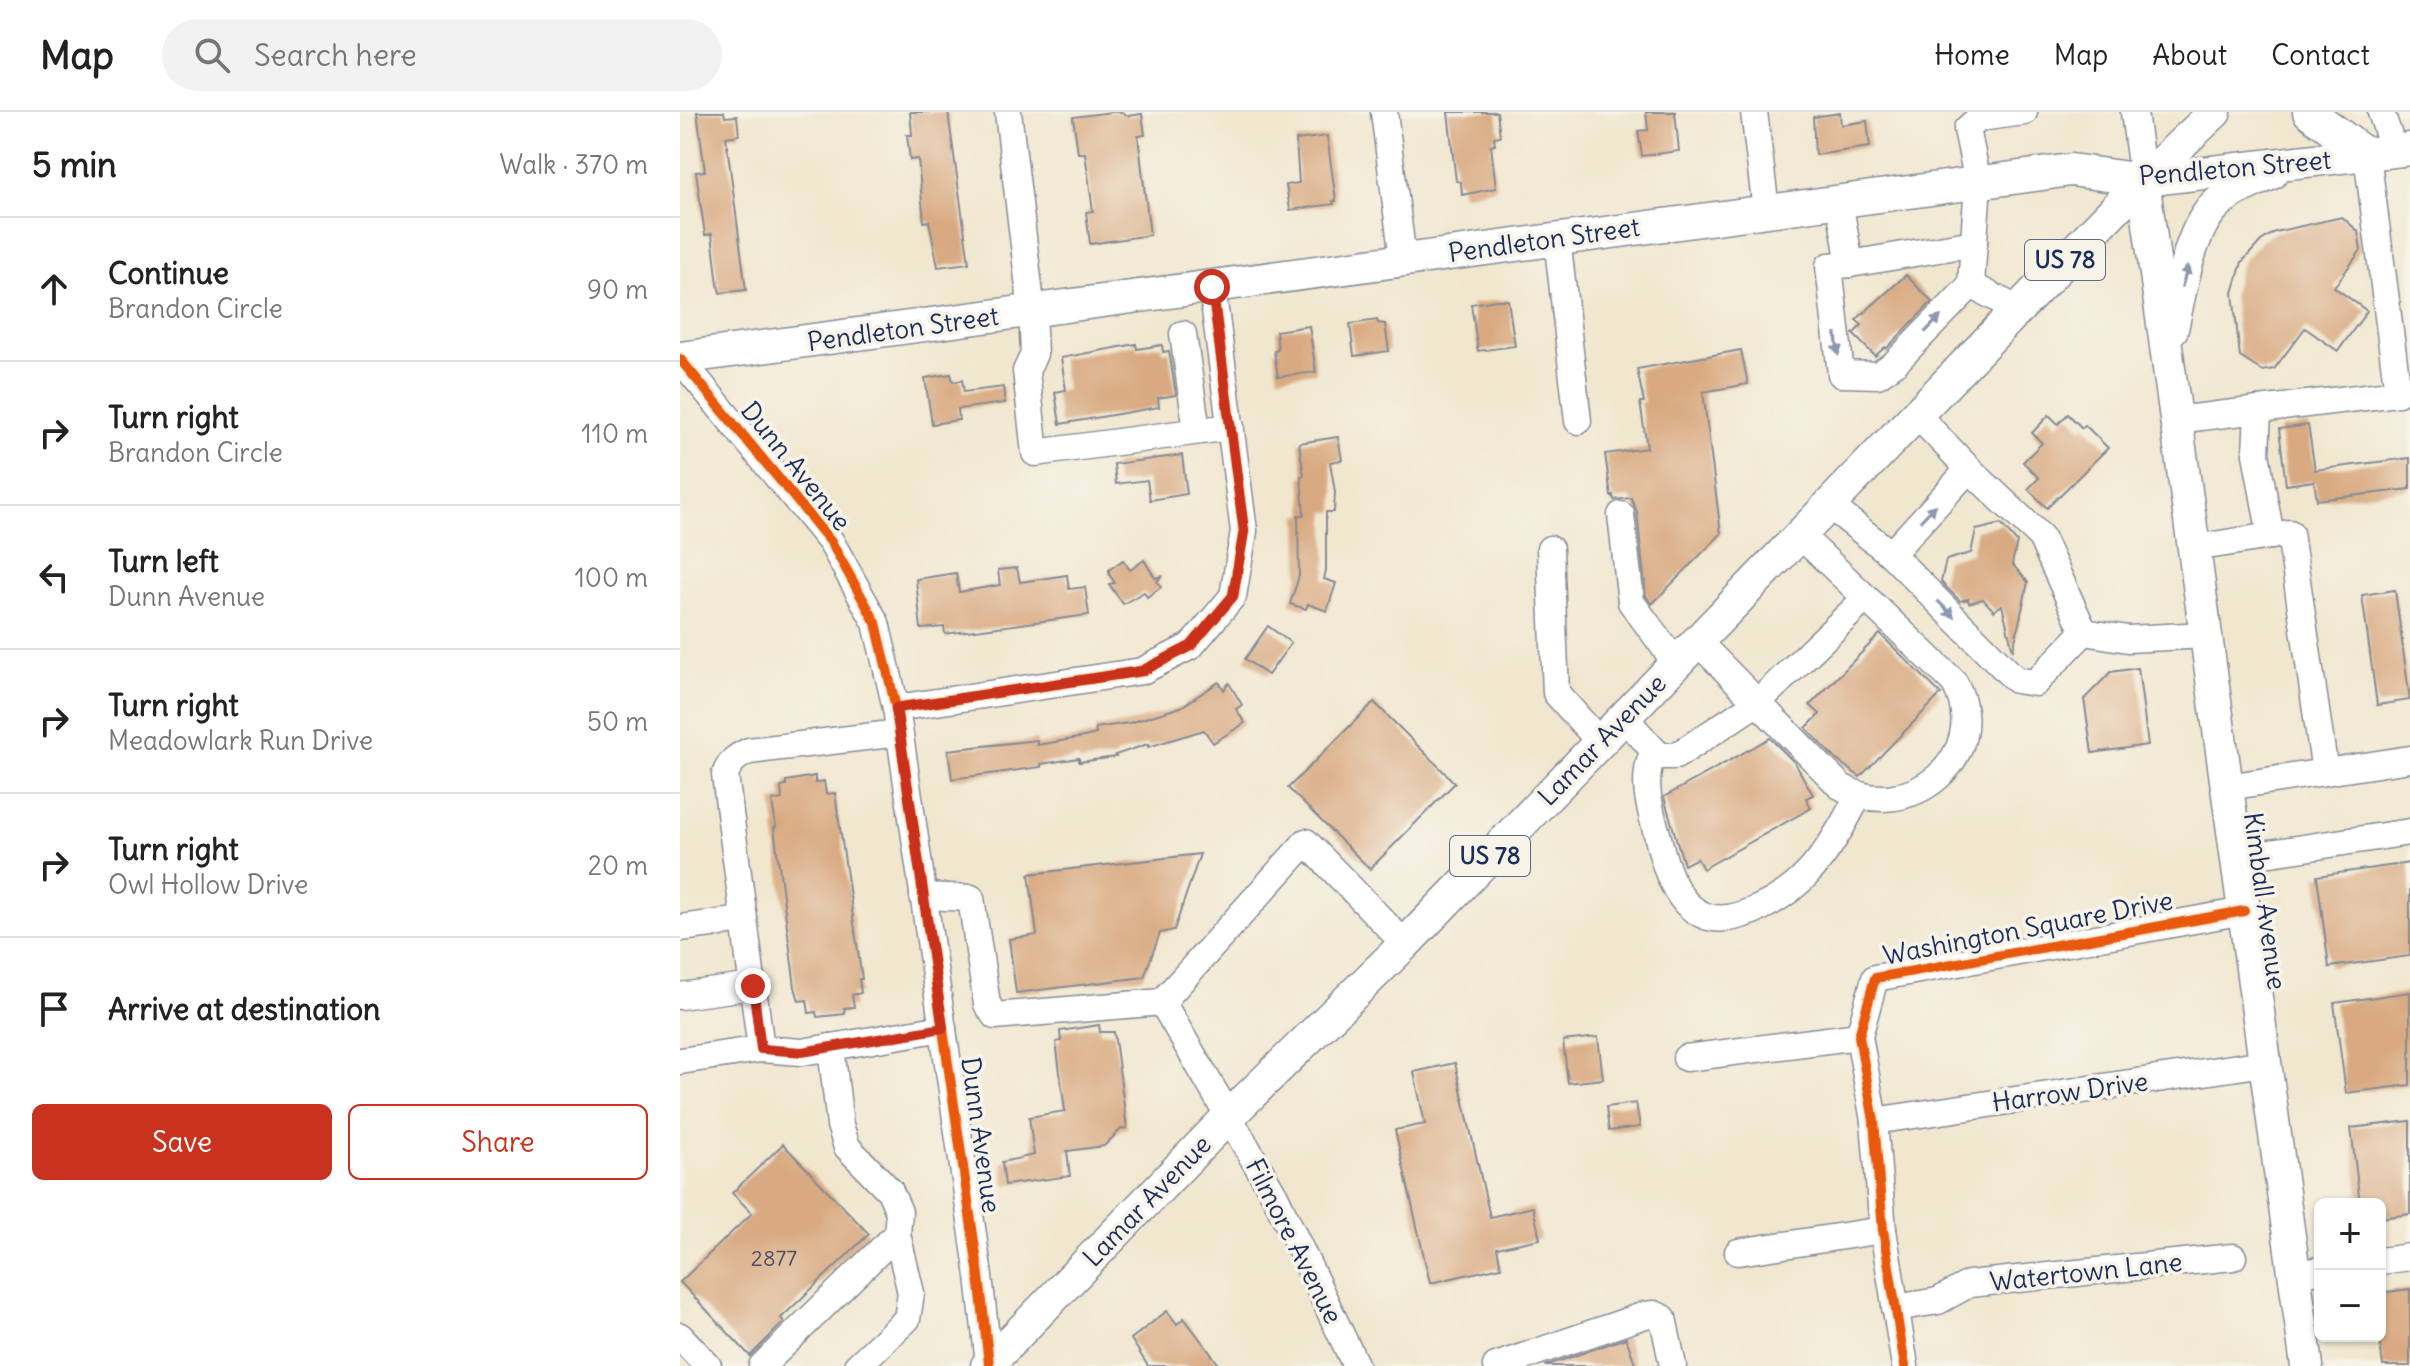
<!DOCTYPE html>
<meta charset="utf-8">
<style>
:root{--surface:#fff;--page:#f2f2f2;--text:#222;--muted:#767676;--line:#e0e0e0;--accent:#c8321e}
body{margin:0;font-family:Delius,sans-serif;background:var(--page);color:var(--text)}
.controls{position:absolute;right:24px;bottom:24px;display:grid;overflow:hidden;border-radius:12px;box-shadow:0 2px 6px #0004}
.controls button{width:72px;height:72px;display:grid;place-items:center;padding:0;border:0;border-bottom:2px solid var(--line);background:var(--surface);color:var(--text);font:40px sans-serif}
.stop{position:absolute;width:24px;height:24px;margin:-18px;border:6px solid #c8321e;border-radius:50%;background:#fff}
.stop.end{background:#c8321e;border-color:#fff;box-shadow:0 2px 8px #0008}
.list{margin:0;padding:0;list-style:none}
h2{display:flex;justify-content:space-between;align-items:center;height:104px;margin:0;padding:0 32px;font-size:34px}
h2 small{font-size:26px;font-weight:400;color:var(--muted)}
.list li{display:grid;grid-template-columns:52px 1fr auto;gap:24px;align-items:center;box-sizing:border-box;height:144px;padding:0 32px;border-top:2px solid var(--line)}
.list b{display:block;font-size:30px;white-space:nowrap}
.list p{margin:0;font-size:26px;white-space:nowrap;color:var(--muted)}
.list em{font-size:26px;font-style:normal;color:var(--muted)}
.actions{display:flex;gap:16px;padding:24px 32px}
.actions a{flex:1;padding:18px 0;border:2px solid var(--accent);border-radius:12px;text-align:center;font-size:28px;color:var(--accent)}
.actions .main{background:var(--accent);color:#fff}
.icon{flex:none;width:44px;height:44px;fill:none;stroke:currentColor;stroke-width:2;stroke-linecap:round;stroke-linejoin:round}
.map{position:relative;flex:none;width:1730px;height:1254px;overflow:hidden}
header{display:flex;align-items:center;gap:48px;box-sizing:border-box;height:112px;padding:0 40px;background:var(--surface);border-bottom:2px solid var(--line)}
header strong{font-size:38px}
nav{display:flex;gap:44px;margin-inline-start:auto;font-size:28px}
.search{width:560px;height:72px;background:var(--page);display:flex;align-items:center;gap:20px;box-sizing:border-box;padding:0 28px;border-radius:44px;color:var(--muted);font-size:30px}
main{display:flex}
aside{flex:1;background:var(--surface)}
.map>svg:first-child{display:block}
</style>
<header>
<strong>Map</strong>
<div class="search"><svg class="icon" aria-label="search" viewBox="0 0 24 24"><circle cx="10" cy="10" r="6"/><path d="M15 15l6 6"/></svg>Search here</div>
<nav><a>Home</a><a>Map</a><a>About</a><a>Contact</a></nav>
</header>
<main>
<aside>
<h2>5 min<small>Walk · 370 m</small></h2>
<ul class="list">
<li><svg class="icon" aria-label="ahead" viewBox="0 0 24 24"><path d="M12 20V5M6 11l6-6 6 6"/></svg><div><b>Continue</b><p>Brandon Circle</p></div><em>90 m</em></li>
<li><svg class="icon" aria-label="right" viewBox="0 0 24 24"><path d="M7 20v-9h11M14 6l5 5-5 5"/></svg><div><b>Turn right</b><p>Brandon Circle</p></div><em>110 m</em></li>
<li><svg class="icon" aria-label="left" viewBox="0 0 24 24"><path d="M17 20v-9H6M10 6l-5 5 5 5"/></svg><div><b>Turn left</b><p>Dunn Avenue</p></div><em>100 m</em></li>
<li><svg class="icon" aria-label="right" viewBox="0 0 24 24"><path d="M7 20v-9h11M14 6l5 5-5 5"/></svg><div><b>Turn right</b><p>Meadowlark Run Drive</p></div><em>50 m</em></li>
<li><svg class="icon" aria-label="right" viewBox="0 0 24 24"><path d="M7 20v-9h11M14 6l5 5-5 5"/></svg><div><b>Turn right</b><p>Owl Hollow Drive</p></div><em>20 m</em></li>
<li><svg class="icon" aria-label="arrive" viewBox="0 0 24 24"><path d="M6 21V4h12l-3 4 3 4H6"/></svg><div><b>Arrive at destination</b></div></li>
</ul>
<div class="actions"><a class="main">Save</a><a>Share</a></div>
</aside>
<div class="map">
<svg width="1730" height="1254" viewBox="0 0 1730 1254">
<rect width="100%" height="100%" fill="#f7f3e8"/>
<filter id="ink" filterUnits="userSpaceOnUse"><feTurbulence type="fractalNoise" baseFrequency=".0125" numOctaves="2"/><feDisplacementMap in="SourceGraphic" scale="16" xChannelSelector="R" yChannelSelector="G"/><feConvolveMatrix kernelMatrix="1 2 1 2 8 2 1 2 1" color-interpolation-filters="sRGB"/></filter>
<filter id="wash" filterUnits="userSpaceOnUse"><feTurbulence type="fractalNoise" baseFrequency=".006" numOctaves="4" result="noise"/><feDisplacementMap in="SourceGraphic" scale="32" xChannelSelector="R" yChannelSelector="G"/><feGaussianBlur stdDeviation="1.8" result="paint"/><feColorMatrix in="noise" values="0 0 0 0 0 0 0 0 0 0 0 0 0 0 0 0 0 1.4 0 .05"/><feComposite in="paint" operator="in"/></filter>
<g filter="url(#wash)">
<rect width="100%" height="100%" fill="#f1e7cf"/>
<g id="blocks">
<g fill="#d9aa82">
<polygon points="17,0 44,0 45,5 57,4 59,23 46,25 66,178 40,181 38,173 32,122 25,123 16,60 25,59"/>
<polygon points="230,0 268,0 289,151 258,155 249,109 244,110 238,47 230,48 227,23 232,23"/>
<polygon points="432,0 442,0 448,4 462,2 465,23 458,24 470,123 410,132 406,100 413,99 405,41 398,41 393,5"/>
<polygon points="768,0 817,0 820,24 814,25 815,33 811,33 816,76 782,83 781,70 776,69"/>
<polygon points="966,0 995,0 999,39 962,44 958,19 968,18"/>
<polygon points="1160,1 1161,13 1187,9 1190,35 1135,43 1133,5"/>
<polygon points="647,24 656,89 653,89 654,92 610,98 606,73 619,71 616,28"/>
<polygon points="1662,105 1678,119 1681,138 1654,175 1687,199 1658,239 1625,216 1594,257 1582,259 1560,245 1553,181 1562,150 1581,129 1595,120"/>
<polygon points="1226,163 1252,190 1206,237 1205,235 1195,244 1173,222 1182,213 1176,208"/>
<polygon points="817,188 828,188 835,234 798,239 791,192"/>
<polygon points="697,208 698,211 705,212 709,239 674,244 670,212"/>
<polygon points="629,214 636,260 598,265 594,239 598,238 596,219"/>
<polygon points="456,232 457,237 482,233 483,240 489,239 496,283 478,286 479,295 380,312 375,280 386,278 381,246"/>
<polygon points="1061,238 1068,272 1023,280 1041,422 972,492 966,484 957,400 951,386 934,388 933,383 931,384 925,342 967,336 960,290 964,290 957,257"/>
<polygon points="271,262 273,270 282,268 284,280 323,275 325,291 278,297 279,308 252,312 245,266"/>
<polygon points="1388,302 1402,316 1405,313 1428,336 1367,396 1348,377 1359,366 1343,350 1362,331 1352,321 1369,303 1378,312"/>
<polygon points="1628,313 1635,358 1730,346 1730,377 1637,388 1634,369 1606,373 1599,317"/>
<polygon points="658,325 662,348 650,350 655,380 654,400 646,400 646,458 644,467 656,471 647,499 628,492 626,497 610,492 619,464 618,403 624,403 621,364 624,364 619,331"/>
<polygon points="502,343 507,382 470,388 467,368 436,372 434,352"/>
<polygon points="1321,412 1337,430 1332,452 1348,470 1333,539 1322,493 1314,499 1303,487 1289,491 1288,487 1280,489 1261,470 1266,448 1291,441 1296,418"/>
<polygon points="443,448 450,458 464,448 475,466 483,464 477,469 481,475 467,485 464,480 443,492 429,472 435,471 429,462 429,458"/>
<polygon points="337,456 340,470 387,463 389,477 405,475 409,503 265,522 264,515 241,517 236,467 276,461 279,480 320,473 318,458"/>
<polygon points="1715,478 1730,588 1697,593 1682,483"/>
<polygon points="588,514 611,531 588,563 565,547"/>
<polygon points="1200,522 1261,582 1180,665 1157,648 1126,616 1140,602 1130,593"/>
<polygon points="1458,556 1468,633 1412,641 1404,587 1431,560"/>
<polygon points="539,570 544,578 549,571 562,593 556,597 565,611 533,631 524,618 468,635 468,632 435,643 436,645 399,650 399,646 361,652 361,655 272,667 268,638 357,628 357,633 404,625 416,622 415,616 449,611 501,595"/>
<polygon points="694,590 775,671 690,757 608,676"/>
<polygon points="1090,626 1115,651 1133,683 1126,686 1131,696 1023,757 1017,746 1004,753 984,685"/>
<polygon points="135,664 135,671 144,669 146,682 155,681 182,867 179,867 181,881 172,883 174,895 164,896 165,902 137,905 136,900 129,901 127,888 119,889 115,875 94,716 96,715 92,689 102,687 101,675 106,674 106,669"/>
<polygon points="520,742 494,818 480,821 464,865 336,881 329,827 357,823 349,762"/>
<polygon points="1730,751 1730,844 1649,855 1637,764"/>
<polygon points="1730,880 1730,973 1666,981 1654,891"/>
<polygon points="419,913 420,920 434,920 447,1016 441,1017 424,1034 387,1039 390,1064 325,1073 322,1050 354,1043 349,1005 385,999 376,930 381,929 380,919"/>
<polygon points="918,925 923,967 888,971 883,929"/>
<polygon points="775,951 810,1105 853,1095 860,1127 817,1136 821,1155 750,1171 715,1018 745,1012 734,960"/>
<polygon points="956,991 960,1015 929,1019 926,995"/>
<polygon points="1730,1009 1730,1102 1700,1106 1700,1092 1680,1092 1671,1016"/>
<polygon points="103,1032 189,1122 101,1206 104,1210 70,1244 0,1170 72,1101 52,1081"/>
<polygon points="1730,1177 1730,1254 1703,1254 1699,1224 1700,1181"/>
<polygon points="487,1199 497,1212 504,1206 540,1254 468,1254 451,1227"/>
<polygon points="946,1226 956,1254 865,1254"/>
</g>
</g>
</g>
<g filter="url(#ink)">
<use href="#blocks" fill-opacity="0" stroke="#868b96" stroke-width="2"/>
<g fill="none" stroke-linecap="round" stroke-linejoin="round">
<defs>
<g id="minor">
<polyline points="328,0 352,200 354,242 346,259 355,341 551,315"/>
<polyline points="704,0 723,147"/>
<polyline points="1074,0 1086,98"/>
<polyline points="1454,0 1463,68"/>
<polyline points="1701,0 1714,39"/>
<polyline points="1159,89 1170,152 1294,131"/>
<polyline points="877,126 898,309"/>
<polyline points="1170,152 1149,154 1161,262 1198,263 1215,251 1291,173 1298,71 1287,17 1299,6 1344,0"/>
<polyline points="1291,173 1337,197"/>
<polyline points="503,222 517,319"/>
<polyline points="0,247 151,430 196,511 216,596 299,1164 309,1252"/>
<polyline points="1578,298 1576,342 1591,424"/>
<polyline points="1496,308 1718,281 1687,43"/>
<polyline points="1149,393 1211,442 1289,357 1236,302"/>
<polyline points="941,403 951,490 996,551"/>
<polyline points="1514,436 1610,421 1645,660"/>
<polyline points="870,437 876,581 920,630"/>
<polyline points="1211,442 1336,568 1355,571 1404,520 1361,425 1289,357"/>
<polyline points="1404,520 1448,527 1526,523"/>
<path d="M1017 529 1160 674C1227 715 1315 644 1274 570L1120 423"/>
<polyline points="216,596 462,559 511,534 553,484 564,419 532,175"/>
<polyline points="944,605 979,644 996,644 1078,590 1186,486"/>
<path d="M974 638C961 666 969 694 977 722 983 746 989 771 1005 790 1021 807 1039 810 1061 803 1121 785 1151 738 1178 684"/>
<polyline points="1547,675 1730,647"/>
<polyline points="1557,746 1730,720"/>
<polyline points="243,784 291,786 307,892 315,904 482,890 595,1084 676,1254"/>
<polyline points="0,816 64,808"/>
<polyline points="0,884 73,874"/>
<polyline points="482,890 626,730 725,832"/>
<path d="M81 937 45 663C50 649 56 645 69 639L219 621"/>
<polyline points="1006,946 1179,924"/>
<polyline points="0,949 81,937 122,940 263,916"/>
<polyline points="1194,1009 1585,951"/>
<polyline points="1058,1140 1203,1118"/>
<polyline points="1700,1149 1730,1145"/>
<polyline points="1614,1162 1640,1158"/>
<polyline points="1215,1196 1258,1189 1289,1172 1553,1145"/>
<polyline points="0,1224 28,1254"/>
<polyline points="82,1254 217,1122 219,1100 210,1079 167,1035 160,1013 151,935"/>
<polyline points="177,1254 227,1207 231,1181 217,1122"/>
<polyline points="816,1254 965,1203 974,1202 983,1206 993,1254"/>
<polyline points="1225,1254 1203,1118 1194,1009 1179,924 1195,866 1564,799"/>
</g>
<g id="major">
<polyline points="1629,0 1687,43"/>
<polyline points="1463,68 1627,1254"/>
<path d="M1492 217C1500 181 1508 125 1532 97 1547 79 1572 71 1592 61"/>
<polyline points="0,246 1391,58 1463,68 1730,37"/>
<polyline points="307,1254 549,1004 725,832 1463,68 1535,0"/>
</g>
</defs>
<use href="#minor" stroke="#868b96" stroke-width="29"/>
<use href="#major" stroke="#868b96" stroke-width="35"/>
<use href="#minor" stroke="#fff" stroke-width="26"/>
<use href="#major" stroke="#fff" stroke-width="32"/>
<defs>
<g id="cycleway">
<polyline points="0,247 151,430 196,511 216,596 299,1164 309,1252"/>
<polyline points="216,596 462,559 511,534 553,484 564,419 532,175"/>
<polyline points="1225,1254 1203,1118 1194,1009 1179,924 1195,866 1564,799"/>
</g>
</defs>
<use href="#cycleway" stroke="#f7f3e8" stroke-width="15"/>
<use href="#cycleway" stroke="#e8590c" stroke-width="10"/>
</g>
<defs><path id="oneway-solid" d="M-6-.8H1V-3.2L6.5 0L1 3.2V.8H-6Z" transform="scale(2)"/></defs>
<g fill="#8d97ae">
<use href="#oneway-solid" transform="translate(1505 164) rotate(-74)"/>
<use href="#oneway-solid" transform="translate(1253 212) rotate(-46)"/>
<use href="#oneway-solid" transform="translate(1157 232) rotate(84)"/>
<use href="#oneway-solid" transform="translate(1248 401) rotate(-47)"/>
<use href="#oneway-solid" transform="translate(1266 497) rotate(45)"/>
</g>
</g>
<g fill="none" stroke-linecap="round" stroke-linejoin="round" filter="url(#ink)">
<polyline stroke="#c8321e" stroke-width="10" points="73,874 81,937 122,940 263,916 216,596 462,559 511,534 553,484 564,419 532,175"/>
</g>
<g text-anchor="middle" stroke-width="7" stroke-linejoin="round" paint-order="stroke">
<g font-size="22" fill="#4a4e67">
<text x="94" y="1154">2877</text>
</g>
<g fill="#f7f3e8" stroke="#5d6a87" stroke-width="2">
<rect x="1345" y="128" width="80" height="40" rx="6"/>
<rect x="770" y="724" width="80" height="40" rx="6"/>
</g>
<g font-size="24" font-weight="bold" fill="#1b2f5e">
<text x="1385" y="156">US 78</text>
<text x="810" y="752">US 78</text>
</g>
<g font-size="26" fill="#1b2f5e" stroke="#f7f3e8">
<text transform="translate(1555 56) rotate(-5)" y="9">Pendleton Street</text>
<text transform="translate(864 128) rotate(-8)" y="9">Pendleton Street</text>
<text transform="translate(223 217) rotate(-8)" y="9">Pendleton Street</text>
<text transform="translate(116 354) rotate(51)" y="9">Dunn Avenue</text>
<text transform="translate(922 628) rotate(-46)" y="9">Lamar Avenue</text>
<text transform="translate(1585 789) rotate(82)" y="9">Kimball Avenue</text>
<text transform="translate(1348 816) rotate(-11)" y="9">Washington Square Drive</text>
<text transform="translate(1390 980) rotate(-8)" y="9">Harrow Drive</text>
<text transform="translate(301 1023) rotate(82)" y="9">Dunn Avenue</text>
<text transform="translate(467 1089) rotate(-46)" y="9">Lamar Avenue</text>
<text transform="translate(614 1129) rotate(63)" y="9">Filmore Avenue</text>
<text transform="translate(1406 1160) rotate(-6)" y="9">Watertown Lane</text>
</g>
</g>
</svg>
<div class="controls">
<button>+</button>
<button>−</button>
</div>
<div class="stop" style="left:532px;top:175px"></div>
<div class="stop end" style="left:73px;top:874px"></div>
</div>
</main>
